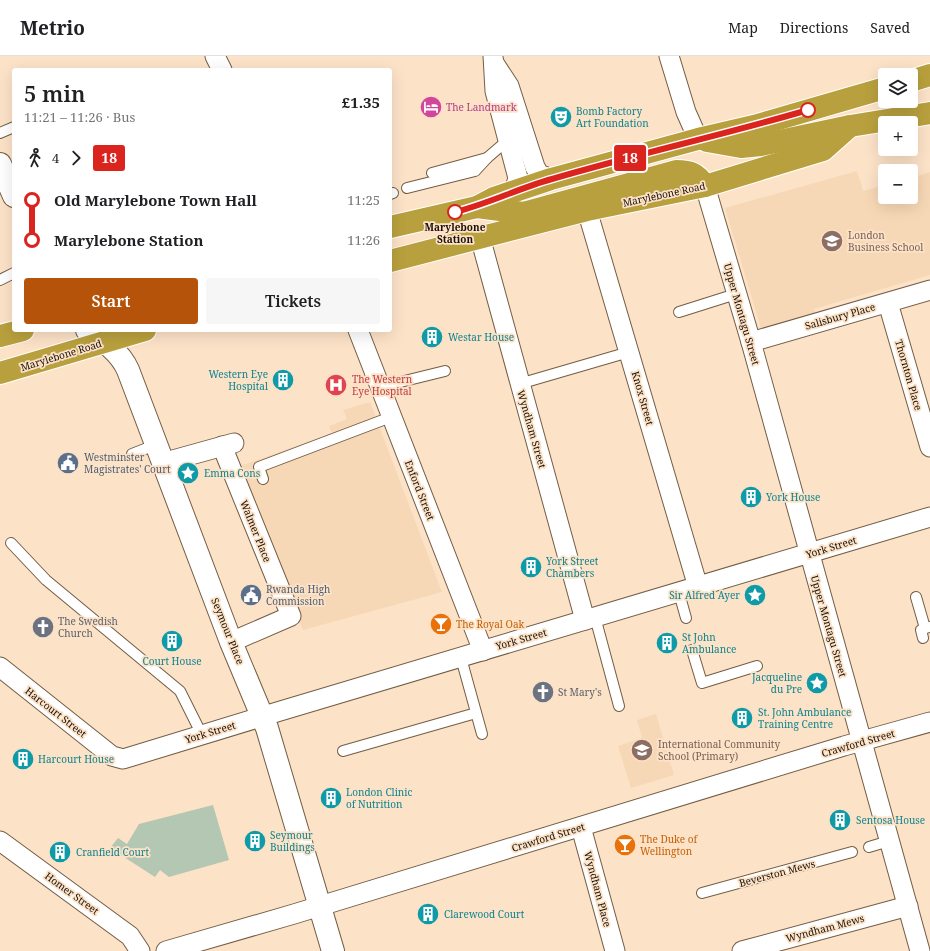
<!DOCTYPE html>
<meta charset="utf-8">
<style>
:root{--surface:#fff;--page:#f6f6f6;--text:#202124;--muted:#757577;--line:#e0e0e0;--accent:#b45309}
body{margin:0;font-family:"Noto Serif",serif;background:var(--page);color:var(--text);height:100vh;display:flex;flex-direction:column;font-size:15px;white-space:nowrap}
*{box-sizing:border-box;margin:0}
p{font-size:13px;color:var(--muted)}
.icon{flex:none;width:22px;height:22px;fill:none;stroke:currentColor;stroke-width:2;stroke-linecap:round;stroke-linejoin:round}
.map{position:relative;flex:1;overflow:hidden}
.drawer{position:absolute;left:12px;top:12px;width:380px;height:264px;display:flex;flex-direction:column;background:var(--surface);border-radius:4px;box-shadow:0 4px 16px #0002}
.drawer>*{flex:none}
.badge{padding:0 8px;border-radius:3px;font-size:14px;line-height:26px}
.buttons{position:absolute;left:878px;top:12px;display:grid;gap:8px}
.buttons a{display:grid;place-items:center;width:40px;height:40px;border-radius:4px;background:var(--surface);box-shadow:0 4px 16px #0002;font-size:20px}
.map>.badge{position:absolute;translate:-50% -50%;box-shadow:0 0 0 2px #fff}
.legs{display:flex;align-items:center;gap:6px;height:44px;padding:0 12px;font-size:13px}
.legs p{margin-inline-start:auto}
.head{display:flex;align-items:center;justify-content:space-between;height:68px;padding:0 12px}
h1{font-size:22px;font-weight:600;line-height:30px}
.cta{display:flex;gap:8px;margin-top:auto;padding:8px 12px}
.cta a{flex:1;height:46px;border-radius:4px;background:var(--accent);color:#fff;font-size:16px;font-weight:600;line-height:46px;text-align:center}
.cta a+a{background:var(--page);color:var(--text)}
ul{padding:0 12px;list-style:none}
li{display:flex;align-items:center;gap:14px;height:40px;font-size:15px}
li i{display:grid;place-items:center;width:6px;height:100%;margin:0 5px;background:currentColor}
li i::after{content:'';width:10px;height:10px;margin:-5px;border:3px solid;border-radius:50%;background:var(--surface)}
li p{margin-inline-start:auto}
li:first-child i{background:linear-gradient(#0000 50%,currentColor 0)}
li:last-child i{background:linear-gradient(currentColor 50%,#0000 0)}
header{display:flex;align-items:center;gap:24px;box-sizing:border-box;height:56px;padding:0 20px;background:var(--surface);border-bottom:1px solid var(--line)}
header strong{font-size:19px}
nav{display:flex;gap:22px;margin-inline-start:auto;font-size:14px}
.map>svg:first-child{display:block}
</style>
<header>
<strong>Metrio</strong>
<nav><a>Map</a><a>Directions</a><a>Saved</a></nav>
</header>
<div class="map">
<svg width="930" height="895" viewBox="0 0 930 895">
<rect width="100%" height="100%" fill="#fce2c7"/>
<g fill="#f7d8b6">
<path d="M857,115L863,135L885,129V141H911V122L930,116V219L814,253L816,260L762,276L725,152Z"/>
<path d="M370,346L442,536L303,574L235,412L332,377L329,370L347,363L343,354Z"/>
<path d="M656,658L674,719L631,732L618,690L642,682L637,664Z"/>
</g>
<path fill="#b4c7b3" d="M213,749L229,804L169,821L160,814L155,821L110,792L118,782L127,788L139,768Z"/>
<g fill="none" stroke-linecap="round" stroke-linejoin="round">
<g stroke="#735d44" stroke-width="12">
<g id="lane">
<path d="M0,77L14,71"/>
<path d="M432,117L487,102L508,84"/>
<path d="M407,132L475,115L487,102"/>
<path d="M390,138L393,137"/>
<path d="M0,224L14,217"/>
<path d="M679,256L736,238"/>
<path d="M519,328L629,296"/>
<path d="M380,331L445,315"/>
<path d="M132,398L155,389"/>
<path d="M263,423L259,411L391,361"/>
<path d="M11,487L46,524L180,635L202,679"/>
<path d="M679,537L686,562"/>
<path d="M916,541L925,572L930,571"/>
<path d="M595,561L619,650"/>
<path d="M923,582L921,574L925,572"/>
<path d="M692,594L702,627L757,610"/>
<path d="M461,602L482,678"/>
<path d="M343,695L476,657"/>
<path d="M869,791L889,785"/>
<path d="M702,837L852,796"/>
</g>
</g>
<g stroke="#735d44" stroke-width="21">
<g id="street">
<path d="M215,0L222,14"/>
<path d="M493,0L495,35L518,122L514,135"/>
<path d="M669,0L686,56L698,83"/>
<path d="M494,7L509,30L535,111L539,118L551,123"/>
<path d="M705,130L751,286L920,895"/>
<path d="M587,154L698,531"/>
<path d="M480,181L585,564"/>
<path d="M888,247L930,391"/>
<path d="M358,274L483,595"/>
<path d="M751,286L930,234"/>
<path d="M222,390L291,560L231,586"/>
<path d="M162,407L234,387"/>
<path d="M0,611L112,700L123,703L277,656L930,461"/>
<path d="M581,771L615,895"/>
<path d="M0,785L130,880L140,895"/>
<path d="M166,895L294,858L844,690L930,666"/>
<path d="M742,895L908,850"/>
</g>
</g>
<g stroke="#735d44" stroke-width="24">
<g id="secondary">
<path d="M0,108L14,140"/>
<path d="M87,274C104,285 120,296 128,314L231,586L267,672L333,895"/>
</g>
</g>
<g stroke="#fff" stroke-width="24">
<g id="highway">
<path d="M911,25L930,19"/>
<path d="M707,85L741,91L761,89L850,70L930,57"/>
<path d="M477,151L523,157L676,115C690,115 697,117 705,130"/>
<path d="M390,171L477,151L494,142L551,123L698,83L754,70L885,32"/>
<path d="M390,205L587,154L705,130L823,94L850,70"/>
<path d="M0,280L23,274"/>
<path d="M0,317L145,274"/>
</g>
</g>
<use href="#lane" stroke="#fff" stroke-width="10"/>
<use href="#street" stroke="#fff" stroke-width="19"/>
<use href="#secondary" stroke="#fff" stroke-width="22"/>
<use href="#highway" stroke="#b9a03e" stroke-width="22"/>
</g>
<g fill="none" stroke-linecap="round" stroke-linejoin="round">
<g stroke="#fff" stroke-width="9">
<path id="line-1" d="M455,156C488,148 519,132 552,123C637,98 723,79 808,54"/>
</g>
<use href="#line-1" stroke="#dc241f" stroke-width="6"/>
</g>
<defs>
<g id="hotel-disc" transform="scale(1.15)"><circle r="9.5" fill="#d1479c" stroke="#fce2c7"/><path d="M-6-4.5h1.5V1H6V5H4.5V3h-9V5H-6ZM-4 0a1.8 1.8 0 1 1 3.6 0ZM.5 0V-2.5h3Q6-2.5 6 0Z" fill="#fff"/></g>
<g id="theatre-disc" transform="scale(1.15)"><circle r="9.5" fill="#0f9aa8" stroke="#fce2c7"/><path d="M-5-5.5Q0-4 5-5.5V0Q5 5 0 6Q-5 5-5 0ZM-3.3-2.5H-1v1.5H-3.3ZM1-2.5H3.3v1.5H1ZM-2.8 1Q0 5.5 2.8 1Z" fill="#fff"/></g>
<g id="university-disc" transform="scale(1.15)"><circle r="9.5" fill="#8d6e63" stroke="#fce2c7"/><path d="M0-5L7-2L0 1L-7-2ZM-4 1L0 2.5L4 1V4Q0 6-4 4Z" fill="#fff"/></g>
<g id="building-disc" transform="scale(1.15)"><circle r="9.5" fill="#0f9aa8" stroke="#fce2c7"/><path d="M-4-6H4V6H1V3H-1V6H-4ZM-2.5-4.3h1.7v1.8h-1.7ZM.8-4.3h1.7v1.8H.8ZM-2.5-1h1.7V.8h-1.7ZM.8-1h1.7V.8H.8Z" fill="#fff"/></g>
<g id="hospital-disc" transform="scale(1.15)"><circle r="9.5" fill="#e0444e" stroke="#fce2c7"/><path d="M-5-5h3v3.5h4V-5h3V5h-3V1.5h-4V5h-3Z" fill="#fff"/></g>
<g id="civic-disc" transform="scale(1.15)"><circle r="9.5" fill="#5c6f8a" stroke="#fce2c7"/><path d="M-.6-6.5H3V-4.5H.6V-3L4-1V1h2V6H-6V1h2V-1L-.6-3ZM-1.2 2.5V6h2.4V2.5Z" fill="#fff"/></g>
<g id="sight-disc" transform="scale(1.15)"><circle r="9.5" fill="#0f9aa8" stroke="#fce2c7"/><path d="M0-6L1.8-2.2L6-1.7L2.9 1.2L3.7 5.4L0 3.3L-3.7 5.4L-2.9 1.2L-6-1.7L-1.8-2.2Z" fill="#fff"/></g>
<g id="bar-disc" transform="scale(1.15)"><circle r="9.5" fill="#e8710a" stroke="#fce2c7"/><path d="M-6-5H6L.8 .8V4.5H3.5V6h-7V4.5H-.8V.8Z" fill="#fff"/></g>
<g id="church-disc" transform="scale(1.15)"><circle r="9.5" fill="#6b7280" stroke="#fce2c7"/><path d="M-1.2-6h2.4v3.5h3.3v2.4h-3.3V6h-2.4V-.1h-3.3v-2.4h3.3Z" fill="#fff"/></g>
<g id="school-disc" transform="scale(1.15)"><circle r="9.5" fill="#8d6e63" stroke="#fce2c7"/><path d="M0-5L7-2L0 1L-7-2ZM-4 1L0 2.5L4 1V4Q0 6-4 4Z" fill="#fff"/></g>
</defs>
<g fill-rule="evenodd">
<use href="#hotel-disc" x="431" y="51"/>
<use href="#theatre-disc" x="561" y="61"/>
<use href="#university-disc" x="832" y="185"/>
<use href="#building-disc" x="432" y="281"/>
<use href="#building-disc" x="283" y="324"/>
<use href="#hospital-disc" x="336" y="329"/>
<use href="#civic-disc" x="68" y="407"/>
<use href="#sight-disc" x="188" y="417"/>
<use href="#building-disc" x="751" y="441"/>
<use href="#building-disc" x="531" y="511"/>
<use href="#civic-disc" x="251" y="539"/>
<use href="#sight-disc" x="755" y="539"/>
<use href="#bar-disc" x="441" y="568"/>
<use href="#church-disc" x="43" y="571"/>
<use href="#building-disc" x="172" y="585"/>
<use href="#building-disc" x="667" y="587"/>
<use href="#sight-disc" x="817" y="627"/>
<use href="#church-disc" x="543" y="636"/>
<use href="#building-disc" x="742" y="662"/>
<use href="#school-disc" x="642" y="694"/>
<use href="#building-disc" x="23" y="703"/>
<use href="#building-disc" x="331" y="742"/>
<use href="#building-disc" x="840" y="764"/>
<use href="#building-disc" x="255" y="785"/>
<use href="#bar-disc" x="625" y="789"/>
<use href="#building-disc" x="60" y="796"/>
<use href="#building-disc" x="428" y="858"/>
</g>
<g fill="#fff" stroke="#dc241f" stroke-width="2">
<circle cx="808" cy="54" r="7"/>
<circle cx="455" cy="156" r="7"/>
</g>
<g text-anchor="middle" stroke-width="3.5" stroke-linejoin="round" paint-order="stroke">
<g font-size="10" fill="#b23c85" stroke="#fce2c7" text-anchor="start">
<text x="446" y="55">The Landmark</text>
</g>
<g font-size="10" fill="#0d838f" stroke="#fce2c7" text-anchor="start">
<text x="576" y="59">Bomb Factory<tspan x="576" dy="12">Art Foundation</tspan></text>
<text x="448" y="285">Westar House</text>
<text x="268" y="322" text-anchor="end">Western Eye<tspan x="268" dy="12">Hospital</tspan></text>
<text x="204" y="421">Emma Cons</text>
<text x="766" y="445">York House</text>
<text x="546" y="509">York Street<tspan x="546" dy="12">Chambers</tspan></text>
<text x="740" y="543" text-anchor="end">Sir Alfred Ayer</text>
<text x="682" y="585">St John<tspan x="682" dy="12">Ambulance</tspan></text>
<text x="172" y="609" text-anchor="middle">Court House</text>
<text x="802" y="625" text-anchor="end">Jacqueline<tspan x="802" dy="12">du Pre</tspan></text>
<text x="758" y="660">St. John Ambulance<tspan x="758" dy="12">Training Centre</tspan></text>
<text x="38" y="707">Harcourt House</text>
<text x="346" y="740">London Clinic<tspan x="346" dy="12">of Nutrition</tspan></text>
<text x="856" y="768">Sentosa House</text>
<text x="270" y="783">Seymour<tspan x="270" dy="12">Buildings</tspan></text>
<text x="76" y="800">Cranfield Court</text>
<text x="444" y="862">Clarewood Court</text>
</g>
<g font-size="10" fill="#191007" stroke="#fce2c7">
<text transform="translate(664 138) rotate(-12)" y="4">Marylebone Road</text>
<text transform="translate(742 258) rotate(74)" y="4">Upper Montagu Street</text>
<text transform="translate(840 260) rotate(-16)" y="4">Salisbury Place</text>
<text transform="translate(61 299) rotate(-17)" y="4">Marylebone Road</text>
<text transform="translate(909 319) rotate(74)" y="4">Thornton Place</text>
<text transform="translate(643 342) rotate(74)" y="4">Knox Street</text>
<text transform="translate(532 373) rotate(74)" y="4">Wyndham Street</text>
<text transform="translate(420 434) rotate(68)" y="4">Enford Street</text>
<text transform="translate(256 475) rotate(68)" y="4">Walmer Place</text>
<text transform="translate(831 491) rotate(-17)" y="4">York Street</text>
<text transform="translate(829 570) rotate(74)" y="4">Upper Montagu Street</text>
<text transform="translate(228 575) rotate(68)" y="4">Seymour Place</text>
<text transform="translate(521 583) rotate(-16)" y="4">York Street</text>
<text transform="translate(56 656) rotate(38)" y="4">Harcourt Street</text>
<text transform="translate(210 676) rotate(-17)" y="4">York Street</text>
<text transform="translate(858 687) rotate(-16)" y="4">Crawford Street</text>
<text transform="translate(548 781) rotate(-17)" y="4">Crawford Street</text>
<text transform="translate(777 817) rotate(-15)" y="4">Beverston Mews</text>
<text transform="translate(598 833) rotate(75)" y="4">Wyndham Place</text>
<text transform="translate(72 837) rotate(36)" y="4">Homer Street</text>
<text transform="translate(825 872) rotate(-15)" y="4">Wyndham Mews</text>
</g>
<g font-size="10" font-weight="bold" fill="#191007" stroke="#fce2c7">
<text x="455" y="175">Marylebone<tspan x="455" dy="12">Station</tspan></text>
</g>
<g font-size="10" fill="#785e54" stroke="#fce2c7" text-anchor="start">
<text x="848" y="183">London<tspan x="848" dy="12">Business School</tspan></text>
<text x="658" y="692">International Community<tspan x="658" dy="12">School (Primary)</tspan></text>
</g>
<g font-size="10" fill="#be3a42" stroke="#fce2c7" text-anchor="start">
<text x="352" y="327">The Western<tspan x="352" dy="12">Eye Hospital</tspan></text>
</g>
<g font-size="10" fill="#4e5e75" stroke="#fce2c7" text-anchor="start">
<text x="84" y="405">Westminster<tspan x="84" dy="12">Magistrates' Court</tspan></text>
<text x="266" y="537">Rwanda High<tspan x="266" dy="12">Commission</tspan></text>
</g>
<g font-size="10" fill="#5b616d" stroke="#fce2c7" text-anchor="start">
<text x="58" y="569">The Swedish<tspan x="58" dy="12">Church</tspan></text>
<text x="558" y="640">St Mary's</text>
</g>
<g font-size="10" fill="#c56008" stroke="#fce2c7" text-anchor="start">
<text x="456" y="572">The Royal Oak</text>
<text x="640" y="787">The Duke of<tspan x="640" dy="12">Wellington</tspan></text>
</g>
</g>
</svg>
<div class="buttons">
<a><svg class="icon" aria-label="layers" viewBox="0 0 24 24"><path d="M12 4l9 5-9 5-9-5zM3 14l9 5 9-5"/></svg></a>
<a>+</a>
<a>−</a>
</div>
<b class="badge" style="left:630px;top:102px;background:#dc241f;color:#fff">18</b>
<section class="drawer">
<div class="head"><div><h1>5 min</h1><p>11:21 – 11:26 · Bus</p></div><b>£1.35</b></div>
<div class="legs"><svg class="icon" aria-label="walk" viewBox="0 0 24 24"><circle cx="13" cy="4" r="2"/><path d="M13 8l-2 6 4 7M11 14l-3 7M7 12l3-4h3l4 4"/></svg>4<svg class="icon" aria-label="forward" viewBox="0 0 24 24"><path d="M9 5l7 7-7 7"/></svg><b class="badge" style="background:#dc241f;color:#fff">18</b></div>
<ul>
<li><i style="color:#dc241f"></i><b>Old Marylebone Town Hall</b><p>11:25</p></li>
<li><i style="color:#dc241f"></i><b>Marylebone Station</b><p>11:26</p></li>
</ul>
<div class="cta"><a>Start</a><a>Tickets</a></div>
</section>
</div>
